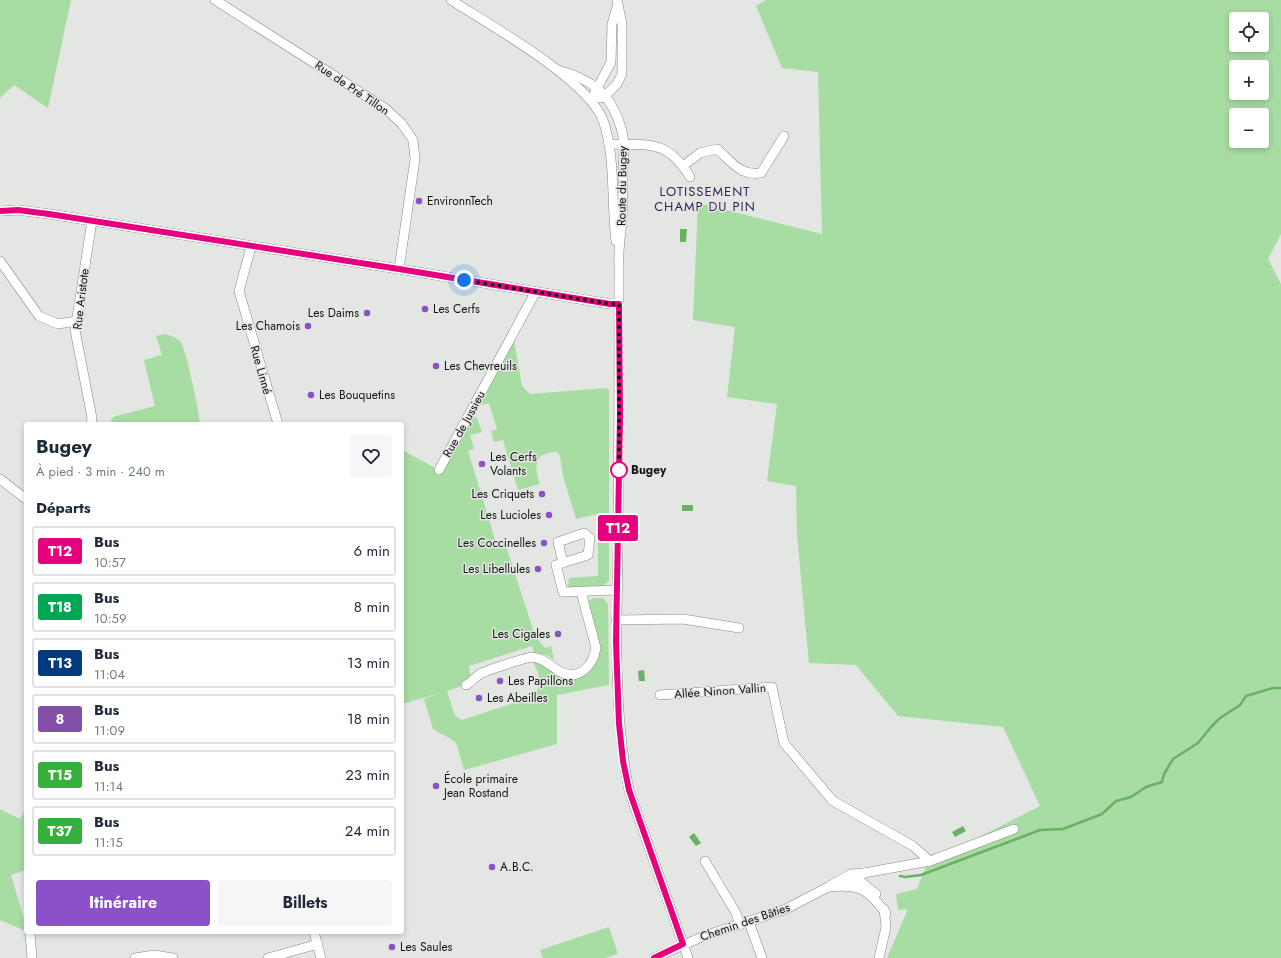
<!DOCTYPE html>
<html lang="fr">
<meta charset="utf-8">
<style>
:root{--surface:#fff;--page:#f6f6f7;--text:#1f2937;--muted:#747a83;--line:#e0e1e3;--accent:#8c50c7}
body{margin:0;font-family:Jost,sans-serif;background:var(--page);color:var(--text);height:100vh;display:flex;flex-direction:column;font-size:15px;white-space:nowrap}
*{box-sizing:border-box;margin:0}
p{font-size:13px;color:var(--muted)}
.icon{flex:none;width:22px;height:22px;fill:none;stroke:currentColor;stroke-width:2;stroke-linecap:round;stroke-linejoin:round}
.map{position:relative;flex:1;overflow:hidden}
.sheet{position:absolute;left:24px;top:422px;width:380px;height:512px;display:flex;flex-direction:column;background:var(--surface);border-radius:4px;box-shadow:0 2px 6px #0003}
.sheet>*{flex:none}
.badge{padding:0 8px;border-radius:3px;font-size:14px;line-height:26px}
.controls{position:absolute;left:1229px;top:12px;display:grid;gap:8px}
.controls a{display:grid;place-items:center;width:40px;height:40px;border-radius:4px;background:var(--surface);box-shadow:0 2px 6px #0003;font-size:20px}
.you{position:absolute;width:20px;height:20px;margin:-10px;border:3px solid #fff;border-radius:50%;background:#1a73e8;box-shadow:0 0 0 6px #1a73e833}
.map>.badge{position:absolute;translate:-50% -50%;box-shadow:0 0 0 2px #fff}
h2{padding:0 12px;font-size:15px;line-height:36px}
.round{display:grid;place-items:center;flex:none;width:42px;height:42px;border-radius:4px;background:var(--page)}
.headline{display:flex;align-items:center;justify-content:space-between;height:68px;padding:0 12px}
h1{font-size:19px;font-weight:700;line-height:30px}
.cta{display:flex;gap:8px;margin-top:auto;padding:8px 12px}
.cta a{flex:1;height:46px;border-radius:4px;background:var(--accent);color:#fff;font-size:16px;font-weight:700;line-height:46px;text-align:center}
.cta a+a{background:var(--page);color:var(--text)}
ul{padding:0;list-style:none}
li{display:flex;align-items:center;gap:12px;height:50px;margin:0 8px 6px;padding:0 4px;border:2px solid var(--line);border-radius:4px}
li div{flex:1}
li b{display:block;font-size:15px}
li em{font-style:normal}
li .badge{min-width:44px;font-weight:700;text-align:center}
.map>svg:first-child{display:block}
</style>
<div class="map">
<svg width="1281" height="958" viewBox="0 0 1281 958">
<rect width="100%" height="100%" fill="#e3e6e2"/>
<g fill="#a7dca2" fill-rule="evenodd">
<path d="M0,0H71L48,108L14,85L0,98Z"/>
<path d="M766,0H1281V234L1268,259L1281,284V958H887L908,909L898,910L896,894L917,889L927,864L1040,806L1003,727L898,716L856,665L809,663L797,535L796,486L767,481L777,404L727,397L735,327L693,320L698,203L822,234L818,72L782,68L756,6ZM1236,19H1262V45H1236ZM1236,67H1262V93H1236ZM1236,115H1262V141H1236Z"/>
<path d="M165,334C171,336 177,337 181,343C186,350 200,414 200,424H110L113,417L155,406L144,360L162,355L156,336Z"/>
<path d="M513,334L522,386L530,394L606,388L609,390V581L600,588H568L569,578L598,576V514L576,519L563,476L560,456L557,452C533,452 534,467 540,484L518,490L503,440L494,442L491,431L497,429L489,403L482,405L476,400Z"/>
<path d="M469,414L477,418L482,432L470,435L474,449L468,451L497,546L505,543L535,636L545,648L551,646L554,660L547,655L534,653L532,646L469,666L470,675L462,686L447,691L455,716L462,720L532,697C546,682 538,674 531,657L574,674L594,658L588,601L593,598H603L608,604L609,685L557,695V744L464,770L456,742L433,729L424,699L440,693L402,704V450L439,470Z"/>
<path d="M26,808V870L11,875L26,926V931L0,920V809L20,819Z"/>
<path d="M609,927L618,954L605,958H543L540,950Z"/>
</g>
<g fill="#6bb165">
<path d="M680,229H687L686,242H680Z"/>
<rect x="682" y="505" width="11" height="6"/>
<path d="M644,670L645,681H639L638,671Z"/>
<path d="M963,826L966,831L955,837L952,832Z"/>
<path d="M694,833L701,843L696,846L689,837Z"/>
</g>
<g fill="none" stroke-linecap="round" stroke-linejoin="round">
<path stroke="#6bb165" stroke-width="2.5" d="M900,876L905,877L921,875L1040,830L1063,829L1102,814L1116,801L1131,797L1146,787L1162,782L1164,774L1173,759L1198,743L1211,727L1220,718L1240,705L1246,696L1273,688H1281"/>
<g stroke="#868985" stroke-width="10">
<g id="minor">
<path d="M215,0L385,108L402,124L413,140L415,159L399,269"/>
<path d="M451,0C490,25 587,79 603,120C616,158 611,202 616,241"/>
<path d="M558,70C591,79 611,93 621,128C625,141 624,155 623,169C623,186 623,202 622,219C621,234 618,249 619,264C619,359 619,453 618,548C617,629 613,710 629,790L688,958"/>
<path d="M600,98L605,96L617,84L622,74V24L617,0"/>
<path d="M591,100L611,62L612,24L617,7"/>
<path d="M609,144C649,145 667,139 690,177"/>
<path d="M683,166L700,153L717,149C732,162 740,176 761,173L784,136"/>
<path d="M0,211L18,210L49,214L399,269L610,304H619"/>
<path d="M251,247L239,291L278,424"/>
<path d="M0,261L39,316L58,324L76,321"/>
<path d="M91,424L92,418L75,330L92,221"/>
<path d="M439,470L535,293"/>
<path d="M0,479L26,499"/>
<path d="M563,563L558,542L584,533L590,538L588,555L556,565L563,592L616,590"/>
<path d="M616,620L683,619L739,628"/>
<path d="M466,685C472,682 474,678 480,674C484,671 528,657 532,657C544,658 550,666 559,671C578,682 593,666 596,648L581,592"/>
<path d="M660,695L772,687L784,743L833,801L913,846L930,861"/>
<path d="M705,861L736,913L740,925"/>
<path d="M864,873L930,861L1014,829"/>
<path d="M854,876L876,894"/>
<path d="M848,885L864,873L851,874L828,887C860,884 866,888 886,913"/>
<path d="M749,922L762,958"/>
<path d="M314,932L321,958"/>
<path d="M30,933L32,958"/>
<path d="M135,958L154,955L173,958"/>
<path d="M268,958L318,944"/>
<path d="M654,958L704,936L786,909L828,887"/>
<path d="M879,958L886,927L884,909"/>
</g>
</g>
<use href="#minor" stroke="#fff" stroke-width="9"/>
</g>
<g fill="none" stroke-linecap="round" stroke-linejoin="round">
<g stroke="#fff" stroke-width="9">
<path id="line" d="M0,211L18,210L49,214L399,269L610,304H619L620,416L616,642L619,724L623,761L629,790L683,944L654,958"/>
</g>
<use href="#line" stroke="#e6007e" stroke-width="6"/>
<path stroke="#141514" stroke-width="4" stroke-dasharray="0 7.2" d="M464,280L610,304H619V470"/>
</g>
<g fill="#8c50c7" stroke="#e3e6e2" stroke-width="1.5">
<circle cx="419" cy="201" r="4"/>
<circle cx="425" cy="309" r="4"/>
<circle cx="367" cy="313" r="4"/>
<circle cx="308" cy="326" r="4"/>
<circle cx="436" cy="366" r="4"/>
<circle cx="311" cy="395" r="4"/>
<circle cx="482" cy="464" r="4"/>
<circle cx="542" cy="494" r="4"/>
<circle cx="549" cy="515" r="4"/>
<circle cx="544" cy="543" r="4"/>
<circle cx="538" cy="569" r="4"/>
<circle cx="558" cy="634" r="4"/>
<circle cx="500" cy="681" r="4"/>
<circle cx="479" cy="698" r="4"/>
<circle cx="436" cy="786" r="4"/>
<circle cx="492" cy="867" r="4"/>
<circle cx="392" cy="947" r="4"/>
</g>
<circle fill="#fff" stroke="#e6007e" stroke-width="2" cx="619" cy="470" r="8"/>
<g text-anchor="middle" stroke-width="3" stroke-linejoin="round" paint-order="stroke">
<g font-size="12" fill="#141514" stroke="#e3e6e2">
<text transform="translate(352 88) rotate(34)" y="4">Rue de Pré Tillon</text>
<text transform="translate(622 186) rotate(-89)" y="4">Route du Bugey</text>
<text transform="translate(81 299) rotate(-83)" y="4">Rue Aristote</text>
<text transform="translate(261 370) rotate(74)" y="4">Rue Linné</text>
<text transform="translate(464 424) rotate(-61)" y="4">Rue de Jussieu</text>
<text transform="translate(720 691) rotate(-4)" y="4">Allée Ninon Vallin</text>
<text transform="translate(745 922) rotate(-19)" y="4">Chemin des Bâties</text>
</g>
<g font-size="12" fill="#141514" stroke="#e3e6e2" text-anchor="start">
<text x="427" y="205">EnvironnTech</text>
<text x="433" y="313">Les Cerfs</text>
<text x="359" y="317" text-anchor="end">Les Daims</text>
<text x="300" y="330" text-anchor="end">Les Chamois</text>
<text x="444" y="370">Les Chevreuils</text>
<text x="319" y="399">Les Bouquetins</text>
<text x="490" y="461">Les Cerfs<tspan x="490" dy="14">Volants</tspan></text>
<text x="534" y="498" text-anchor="end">Les Criquets</text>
<text x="541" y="519" text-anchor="end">Les Lucioles</text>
<text x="536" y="547" text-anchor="end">Les Coccinelles</text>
<text x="530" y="573" text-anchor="end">Les Libellules</text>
<text x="550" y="638" text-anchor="end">Les Cigales</text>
<text x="508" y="685">Les Papillons</text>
<text x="487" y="702">Les Abeilles</text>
<text x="444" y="783">École primaire<tspan x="444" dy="14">Jean Rostand</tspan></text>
<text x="500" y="871">A.B.C.</text>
<text x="400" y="951">Les Saules</text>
</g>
<g font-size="12" font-weight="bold" fill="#141514" stroke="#e3e6e2" text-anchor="start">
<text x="631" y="474">Bugey</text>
</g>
<g font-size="13" letter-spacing="1" fill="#391d55" stroke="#e3e6e2">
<text x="705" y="196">LOTISSEMENT<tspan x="705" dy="15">CHAMP DU PIN</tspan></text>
</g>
</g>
</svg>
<div class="controls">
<a><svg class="icon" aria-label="locate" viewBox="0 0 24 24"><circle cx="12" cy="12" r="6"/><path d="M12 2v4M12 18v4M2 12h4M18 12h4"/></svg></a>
<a>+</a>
<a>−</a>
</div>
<div class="you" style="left:464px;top:280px"></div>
<b class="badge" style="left:618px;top:528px;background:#e6007e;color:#fff">T12</b>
<section class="sheet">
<div class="headline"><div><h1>Bugey</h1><p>À pied · 3 min · 240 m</p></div><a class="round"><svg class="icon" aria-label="heart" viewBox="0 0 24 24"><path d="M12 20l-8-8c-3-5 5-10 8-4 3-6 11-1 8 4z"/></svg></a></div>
<h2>Départs</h2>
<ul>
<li><span class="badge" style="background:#e6007e;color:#fff">T12</span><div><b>Bus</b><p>10:57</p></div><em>6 min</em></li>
<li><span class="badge" style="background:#00a651;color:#fff">T18</span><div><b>Bus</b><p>10:59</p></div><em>8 min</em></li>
<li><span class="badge" style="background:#003b80;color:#fff">T13</span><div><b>Bus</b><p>11:04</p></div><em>13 min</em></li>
<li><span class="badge" style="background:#824fa8;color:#fff">8</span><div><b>Bus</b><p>11:09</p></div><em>18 min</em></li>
<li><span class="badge" style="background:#36af3d;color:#fff">T15</span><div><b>Bus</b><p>11:14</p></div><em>23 min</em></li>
<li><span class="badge" style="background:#36af3d;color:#fff">T37</span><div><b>Bus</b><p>11:15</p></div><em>24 min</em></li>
</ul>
<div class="cta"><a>Itinéraire</a><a>Billets</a></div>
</section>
</div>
